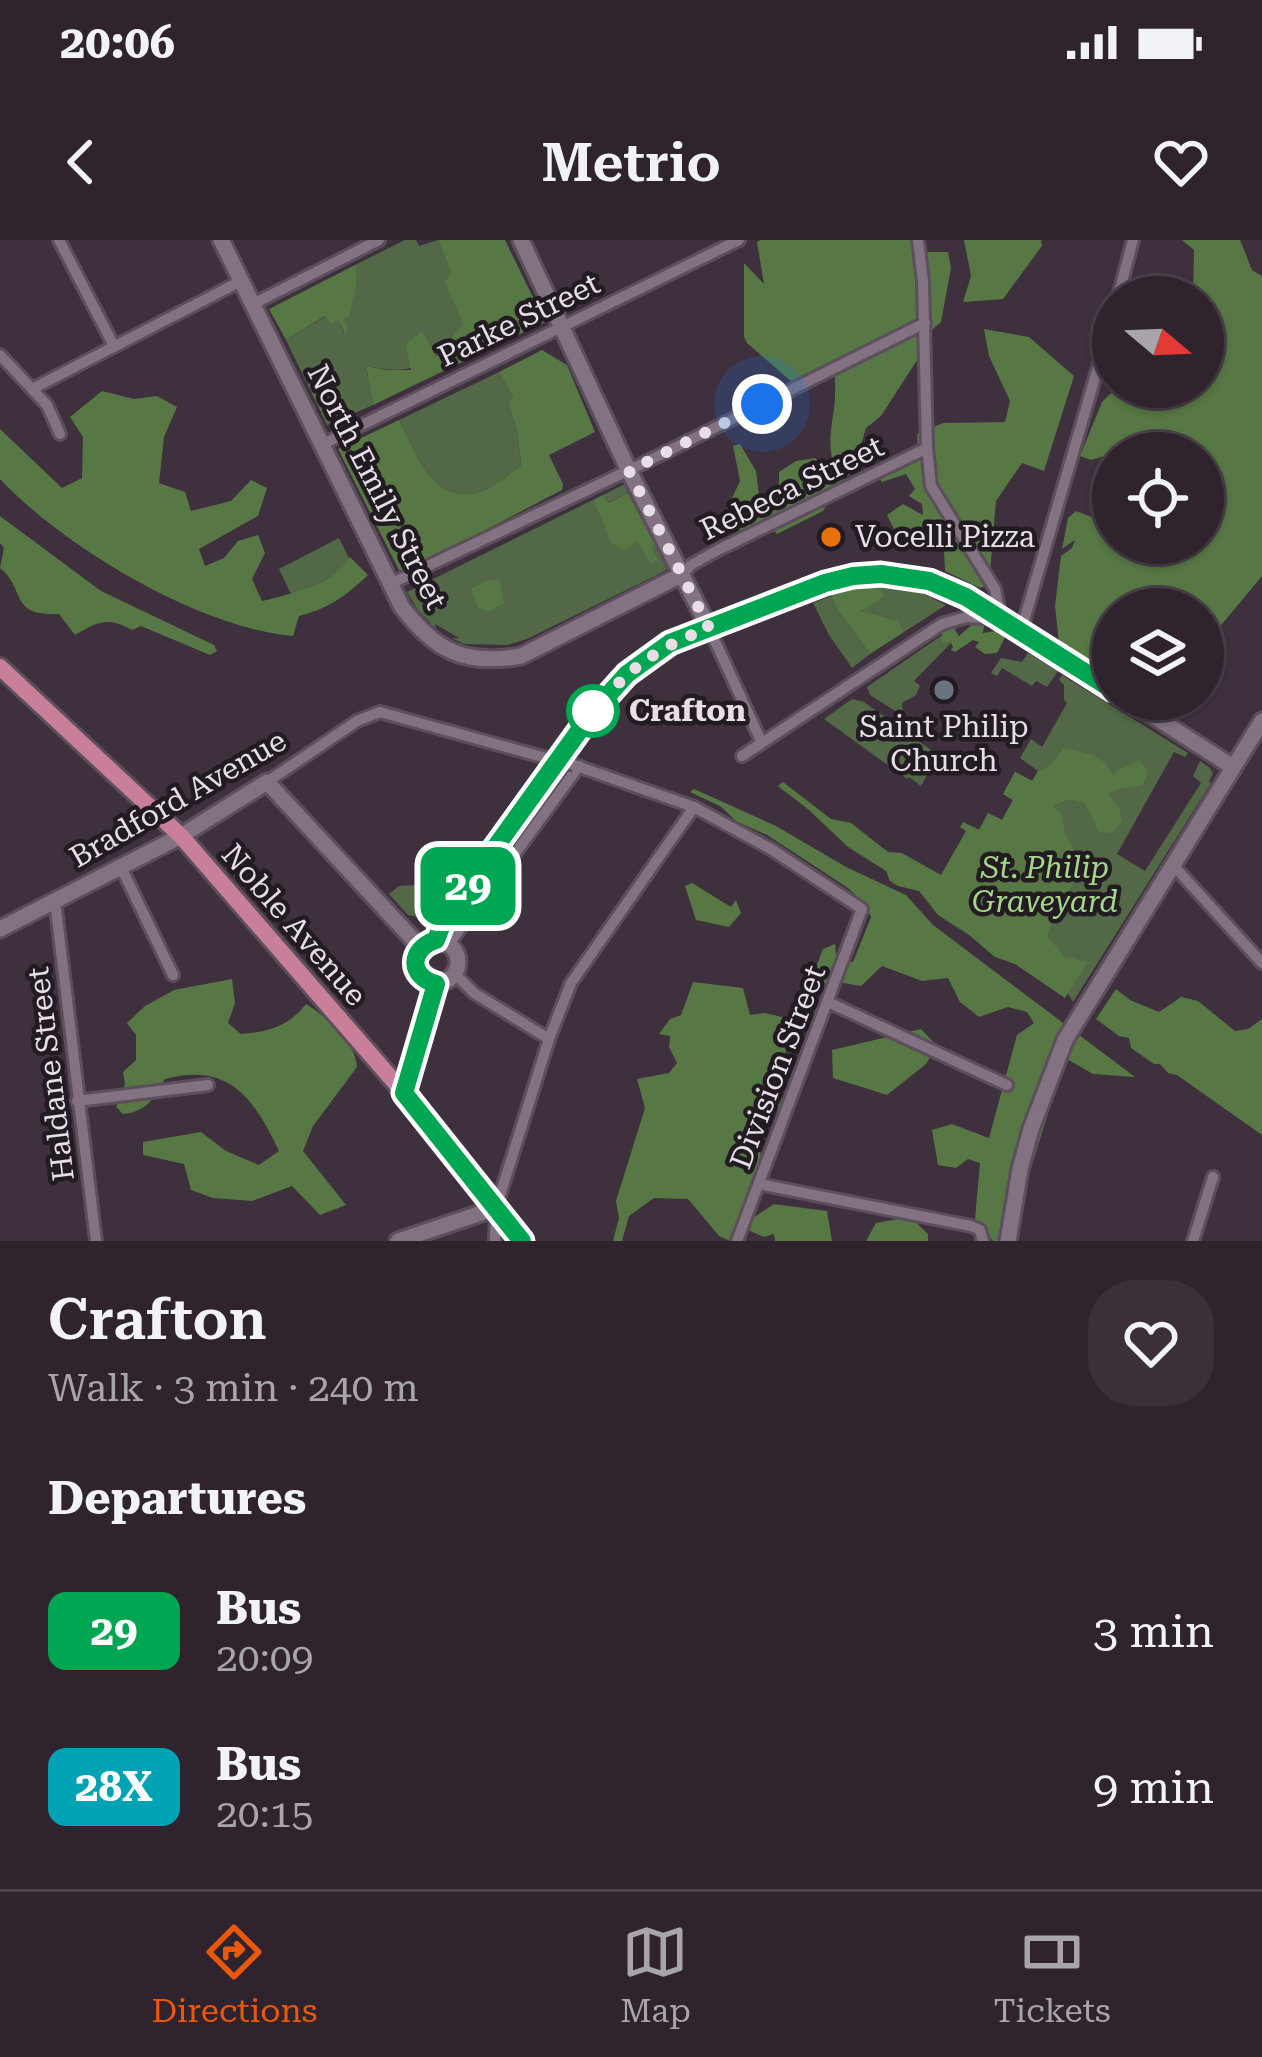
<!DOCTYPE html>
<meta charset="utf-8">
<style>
:root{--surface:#2f242e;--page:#3b303a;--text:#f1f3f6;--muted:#a7a4aa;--line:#4a414a;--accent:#ea580c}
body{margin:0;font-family:"Roboto Serif",serif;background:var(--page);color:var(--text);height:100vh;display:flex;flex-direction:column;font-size:45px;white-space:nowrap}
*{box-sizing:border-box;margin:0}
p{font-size:39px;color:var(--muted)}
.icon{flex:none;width:66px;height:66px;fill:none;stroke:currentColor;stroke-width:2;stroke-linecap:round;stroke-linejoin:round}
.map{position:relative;height:1001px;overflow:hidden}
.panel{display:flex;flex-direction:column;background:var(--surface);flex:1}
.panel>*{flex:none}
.badge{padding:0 24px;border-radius:18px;font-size:42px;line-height:78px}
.needle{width:78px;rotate:109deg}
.buttons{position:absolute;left:1092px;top:36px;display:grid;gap:24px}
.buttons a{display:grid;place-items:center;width:132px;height:132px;border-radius:50%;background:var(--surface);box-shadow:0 3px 9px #0004,0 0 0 3px var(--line);font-size:60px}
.you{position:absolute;width:60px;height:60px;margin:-30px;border:9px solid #fff;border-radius:50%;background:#1a73e8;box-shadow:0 0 0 18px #1a73e833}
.map>.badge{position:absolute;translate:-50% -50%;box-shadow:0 0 0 6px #fff}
h2{padding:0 48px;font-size:45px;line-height:108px}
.round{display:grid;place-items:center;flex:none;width:126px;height:126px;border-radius:48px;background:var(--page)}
.headline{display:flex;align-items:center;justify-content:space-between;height:204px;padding:0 48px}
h1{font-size:57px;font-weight:600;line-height:90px}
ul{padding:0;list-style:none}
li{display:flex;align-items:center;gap:36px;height:156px;padding:0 48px}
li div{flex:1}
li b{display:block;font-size:45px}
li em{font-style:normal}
li .badge{min-width:132px;font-weight:700;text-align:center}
.status{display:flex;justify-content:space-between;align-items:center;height:84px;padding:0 60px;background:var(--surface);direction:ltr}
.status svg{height:33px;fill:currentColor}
header{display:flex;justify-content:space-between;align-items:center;height:156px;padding:0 48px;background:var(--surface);font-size:54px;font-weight:600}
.tab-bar{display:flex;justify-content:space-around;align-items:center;height:168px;border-top:3px solid var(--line);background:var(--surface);font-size:33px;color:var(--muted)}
.tab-bar a{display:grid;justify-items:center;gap:6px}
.tab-bar .selected{color:var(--accent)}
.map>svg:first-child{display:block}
</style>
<div class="status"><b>20:06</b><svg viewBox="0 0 49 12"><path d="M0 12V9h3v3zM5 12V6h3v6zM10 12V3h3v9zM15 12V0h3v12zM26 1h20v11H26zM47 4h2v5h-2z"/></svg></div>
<header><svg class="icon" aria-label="back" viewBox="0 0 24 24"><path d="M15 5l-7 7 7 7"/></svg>Metrio<svg class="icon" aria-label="heart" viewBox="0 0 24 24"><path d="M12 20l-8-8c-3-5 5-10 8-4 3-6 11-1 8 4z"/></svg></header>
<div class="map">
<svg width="1262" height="1001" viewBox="0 0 1262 1001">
<rect width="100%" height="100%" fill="#3f303e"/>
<g fill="#526847">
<path d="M405,0H416L419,6L438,0L451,33L464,84C430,123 420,137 366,126L373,165L327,185L286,100L326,76L339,80L344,93C345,68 356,50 357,24Z"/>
<path d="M499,132L513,157L508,162L518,195L521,226C508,234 493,248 479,252C432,265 416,212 399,180Z"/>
<path d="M625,244L628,253L607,263L594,260L637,301L651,306L655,304L667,329L661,333L527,399L507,405L464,404L452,398H459L435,384L436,389L417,369L407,352Z"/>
<path d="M339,298L353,326L292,356L279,329Z"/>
<path d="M881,347L922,353L946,365L904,392L899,380C883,380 872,372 856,373L884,358Z"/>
<path d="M831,356L838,371L870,414L852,428L829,395L813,363Z"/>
<path d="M938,398L943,403L950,400L951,403L914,441L920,446L916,455L902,463L903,476L870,455L867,447Z"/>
<path d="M1028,413L1058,431L1047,447L1036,441L1032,446L1002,428L997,436L991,433L1001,418L1022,422Z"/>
<path d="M1062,435L1188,513L1185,517L1174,512L1117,614L1145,631L1201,543L1193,536L1200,521L1210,528L1213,534L1209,541L1211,543L1073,762L969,585L979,590L988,573L1002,580L1013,560L1003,554L1015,532L1033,541L1038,531L1020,518L1031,499L1042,507L1067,463L1064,460V445L1059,440Z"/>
<path d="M852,459L864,462L938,515L921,546L909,537L907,539L824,479Z"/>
<path d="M417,645L425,646L441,658L425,678L408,675L389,654L399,646Z"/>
</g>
<g fill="#577744">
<path d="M438,0H505L545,82L373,165L366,126L387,130H411L406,104L422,91L436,116L463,84L445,42L451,33Z"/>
<path d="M760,0H922L924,12H948L951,28L941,82L921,99L919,117L881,176L866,188L853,232L838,244L823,271L777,294L765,282L731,293L725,273L740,241L733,206L740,204L756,231L759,255L779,253V232L796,221L815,218L824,228L832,218C827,194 835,176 835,153C836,140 833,134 837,121L792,142L747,103L744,97V23L764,44L757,2Z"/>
<path d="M964,0H1041L1042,6L1003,59L963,62L971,36Z"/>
<path d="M1182,0H1240L1252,30L1262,36V336L1203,407V369H1113V402L1103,428H1085L1060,412L1055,366L1061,316L1072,308L1075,300L1062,309L1068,278L1076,271L1113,285V303H1203V213H1138L1135,207L1091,220L1080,216L1102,162L1117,147H1203V57H1193L1194,10Z"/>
<path d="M357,24L356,46L349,76L345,79L348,91L345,94L339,81L331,84L325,76L286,100L269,69Z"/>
<path d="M984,89L1029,97L1074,136L1044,231L1022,223L996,261L989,345L980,348L945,331L944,307L896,293L887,275L903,264L923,275L922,264L909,256L915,249L906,234L882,242L879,237L918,209L917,194L943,183L1005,182L1010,161L989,116Z"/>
<path d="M542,110L567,125L595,192L549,215L563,244L562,250L401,334L338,209L399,180C416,212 432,265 479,252C493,248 508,234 521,226L518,195L508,162L513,157L499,132Z"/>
<path d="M102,151L134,159L157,156L177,167L164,197L159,243L185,252L191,271L231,261L251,240L267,248L258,276L199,309L205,326L224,318L238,301L258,295L265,313L252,339L262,361C291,354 335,344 350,317L368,335C347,355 328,369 299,376L293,396C199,388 64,307 0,239V189L62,248L82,238L83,197L70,177Z"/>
<path d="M628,253L655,304L651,307L658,320L651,324L637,301L625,310L611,303L594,260L602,256L608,263Z"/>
<path d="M0,276L101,351L214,405L217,411L210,415L141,386L132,390C108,376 97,382 75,395L59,374C8,376 27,350 0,328L4,308L0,303Z"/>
<path d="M858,338H875L882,348L884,358L859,372C874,372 884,380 899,380L904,392L870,414L838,371L831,356Z"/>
<path d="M487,340H499L504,363L490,371L478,368L471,349Z"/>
<path d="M976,381L984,385L983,393L995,391L1005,397L997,413L985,414L975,407L979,402L973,400L955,412L951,410L953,407L950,401L943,403L938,398L942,396L941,390L947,384L950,388L955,384L958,385L955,390L959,396Z"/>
<path d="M1064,508C1087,513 1105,515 1114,537L1115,532L1139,520L1148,531L1143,545L1120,549L1108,554L1119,568L1122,581L1113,593L1099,592L1085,563L1069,559L1053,566L1061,573L1065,593L1080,621L1073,644L1057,667L1047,696L1065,717L1088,722L1065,758L1015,724L995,717L969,695L938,675L919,651L898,646L890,641L886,631L848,607L809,570L778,546L783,542L831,579L851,583L888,612L902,613L941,635L966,591L960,587L963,582L979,590L988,573L1002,580L1013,560L1003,554L1015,532L1032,541L1038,531L1050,526Z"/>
<path d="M694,549L776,586L846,627L906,655L933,685L1135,837L1093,834L1065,818L1020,964L1017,1001H993L975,979L980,923L968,919L956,928L938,925L932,890L952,884L989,898L1017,795L1034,783L1027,772L1008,767L979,777L960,762L948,738L922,741L882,726L861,746L831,741L827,751L807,750L823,709L835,704L837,723L853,722L871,677L865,664L848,648L767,595L736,581L720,566L690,552Z"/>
<path d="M692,643L731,667L736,660L741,673L729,687L696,680L685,646Z"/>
<path d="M232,739L235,763L228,783L241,794C268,792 289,786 306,764C328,778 355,801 357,827L313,886L303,911L346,965L320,975L292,946L252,961L213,958L191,950L184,924L143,915V902L201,892L226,911L259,925L279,911C254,858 229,822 165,839C154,858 147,872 123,874L116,867L125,845L123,832L136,820V795L127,783L145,766L174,750Z"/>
<path d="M693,742L743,748L750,775L764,773L792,779L796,792L772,837L784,864L758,892L762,926L730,1001L719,996L688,959L654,958L629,976L622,1001H613L619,978L616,961L645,868L637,839L669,833L677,823L669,807L670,796L659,794L670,779L681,775Z"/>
<path d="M1116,749L1130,760L1159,772L1181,757L1198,761L1235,791L1248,789L1262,779V895L1177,835L1168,833L1160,824H1154L1131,808L1129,798L1119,796L1096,779Z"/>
<path d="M921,789L937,806L926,824L887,855L833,838L832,810Z"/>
<path d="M774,964L827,971L832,1001H775L774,994L764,997L750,991L751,979Z"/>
<path d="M910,977L928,994V1001H866L876,983Z"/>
</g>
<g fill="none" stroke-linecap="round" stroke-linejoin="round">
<g stroke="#5c4f5b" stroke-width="16">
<g id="street">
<path d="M59,0L114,106"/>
<path d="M1118,57L1133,0"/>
<path d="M253,64L379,0"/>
<path d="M0,115L47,165L60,194"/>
<path d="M32,149L241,41"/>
<path d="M321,205L739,0"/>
<path d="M681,335L691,325L718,310L927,208"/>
<path d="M390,344L640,225L925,83"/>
<path d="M709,388L761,501"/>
<path d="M1021,391L1113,76"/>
<path d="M742,516L942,384L966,377L1001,379L995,349L931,246L927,208L923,41L918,0"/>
<path d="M574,525L694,567L771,609L862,669L737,1001"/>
<path d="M267,542L357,481L380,472L539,516"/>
<path d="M1172,624L1262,723"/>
<path d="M121,627L173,735"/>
<path d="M55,661L96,1001"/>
<path d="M449,704L579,526"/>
<path d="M455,734L474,753L549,799"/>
<path d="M828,762L1007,845"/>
<path d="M404,853L437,744"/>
<path d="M77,861L208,845"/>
<path d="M759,944L971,986L980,990L983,1001"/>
<path d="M495,1001L496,968L549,799L571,743L694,567"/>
<path d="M1193,1001L1213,937"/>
</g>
</g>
<g stroke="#5c4f5b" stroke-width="21">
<g id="secondary">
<path d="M221,0L402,367C435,411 465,426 521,416L681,335"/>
<path d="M521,0L629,231L709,388"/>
<path d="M1127,459L1233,527"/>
<path d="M0,689L181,596L267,542L421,708"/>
<circle cx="437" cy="722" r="21"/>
<path d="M436,701L445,677L592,473L627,434L670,403L825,343L853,336L881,334L929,341L966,357L1113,450"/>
<path d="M398,1001L496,968"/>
<path d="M1008,1001L1020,929L1031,889L1065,800L1262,481"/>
</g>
</g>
<g stroke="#5c4f5b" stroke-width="22">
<path id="primary" d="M0,427L181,596L404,853L522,1001"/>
</g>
<use href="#street" stroke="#837282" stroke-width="10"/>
<use href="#secondary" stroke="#837282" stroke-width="15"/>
<use href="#primary" stroke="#c97e9a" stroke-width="16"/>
<g stroke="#5c4f5b" stroke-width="16" stroke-linecap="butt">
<path id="street-bridge" d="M539,516L574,525"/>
</g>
<use href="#street-bridge" stroke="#837282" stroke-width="10"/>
</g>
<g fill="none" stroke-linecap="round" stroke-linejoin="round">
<g stroke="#fff" stroke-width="27">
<path id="line" d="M522,1001L404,853L436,744C408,736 409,709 436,700L445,677L592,473L627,434L670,403L825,343L853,336L881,334L929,341L966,357L1113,450"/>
</g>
<use href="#line" stroke="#00a651" stroke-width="18"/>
<path stroke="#e7dee7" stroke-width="12" stroke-dasharray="0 21.6" d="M593,471L592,473C626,430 658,407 709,388L629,231L762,164"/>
</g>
<circle fill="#e8710a" stroke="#221b21" stroke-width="4.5" cx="831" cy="297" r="12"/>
<circle fill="#6b7280" stroke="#221b21" stroke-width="4.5" cx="944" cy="450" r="12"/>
<circle fill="#fff" stroke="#00a651" stroke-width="6" cx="593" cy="471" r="24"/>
<g text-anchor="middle" stroke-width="9" stroke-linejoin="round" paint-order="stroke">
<g font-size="30" fill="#e7dee7" stroke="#221b21">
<text transform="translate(519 80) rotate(-26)" y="10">Parke Street</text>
<text transform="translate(377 247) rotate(63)" y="10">North Emily Street</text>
<text transform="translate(792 248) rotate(-26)" y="10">Rebeca Street</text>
<text transform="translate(178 559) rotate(-30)" y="10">Bradford Avenue</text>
<text transform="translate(294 685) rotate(49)" y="10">Noble Avenue</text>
<text transform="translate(778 827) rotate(-69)" y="10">Division Street</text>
<text transform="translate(51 834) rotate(-97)" y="10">Haldane Street</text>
</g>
<g font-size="30" fill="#e7dee7" stroke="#221b21" text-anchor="start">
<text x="855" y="307">Vocelli Pizza</text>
<text x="944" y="497" text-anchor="middle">Saint Philip<tspan x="944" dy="34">Church</tspan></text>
</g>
<g font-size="30" font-weight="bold" fill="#e7dee7" stroke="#221b21" text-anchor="start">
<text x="629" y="481">Crafton</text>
</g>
<g font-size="30" font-style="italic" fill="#a6d68a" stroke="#221b21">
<text x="1045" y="638">St. Philip<tspan x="1045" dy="34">Graveyard</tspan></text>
</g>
</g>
</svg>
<div class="buttons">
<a><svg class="needle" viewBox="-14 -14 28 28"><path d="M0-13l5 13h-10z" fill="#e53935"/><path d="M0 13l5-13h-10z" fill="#a7a4aa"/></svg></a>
<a><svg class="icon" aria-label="locate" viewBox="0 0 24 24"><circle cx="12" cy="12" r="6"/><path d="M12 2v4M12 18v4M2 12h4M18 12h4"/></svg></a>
<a><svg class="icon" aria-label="layers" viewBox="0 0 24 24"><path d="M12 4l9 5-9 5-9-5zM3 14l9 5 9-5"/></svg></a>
</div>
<div class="you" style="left:762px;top:164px"></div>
<b class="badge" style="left:468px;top:646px;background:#00a651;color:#fff">29</b>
</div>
<section class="panel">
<div class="headline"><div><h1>Crafton</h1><p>Walk · 3 min · 240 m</p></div><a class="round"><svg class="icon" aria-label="heart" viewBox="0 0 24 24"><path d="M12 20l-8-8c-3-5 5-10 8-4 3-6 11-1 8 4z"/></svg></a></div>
<h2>Departures</h2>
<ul>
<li><span class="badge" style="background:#00a651;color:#fff">29</span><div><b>Bus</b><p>20:09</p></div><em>3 min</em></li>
<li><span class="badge" style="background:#00a3b4;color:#fff">28X</span><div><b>Bus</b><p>20:15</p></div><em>9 min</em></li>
</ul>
</section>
<nav class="tab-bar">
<a class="selected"><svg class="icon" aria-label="directions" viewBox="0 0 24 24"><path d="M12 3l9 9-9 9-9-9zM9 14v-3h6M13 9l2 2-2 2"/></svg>Directions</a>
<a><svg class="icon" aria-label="map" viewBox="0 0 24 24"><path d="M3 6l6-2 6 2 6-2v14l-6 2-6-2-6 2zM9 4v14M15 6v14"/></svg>Map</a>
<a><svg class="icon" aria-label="tickets" viewBox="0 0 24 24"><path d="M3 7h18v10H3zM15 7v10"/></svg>Tickets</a>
</nav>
